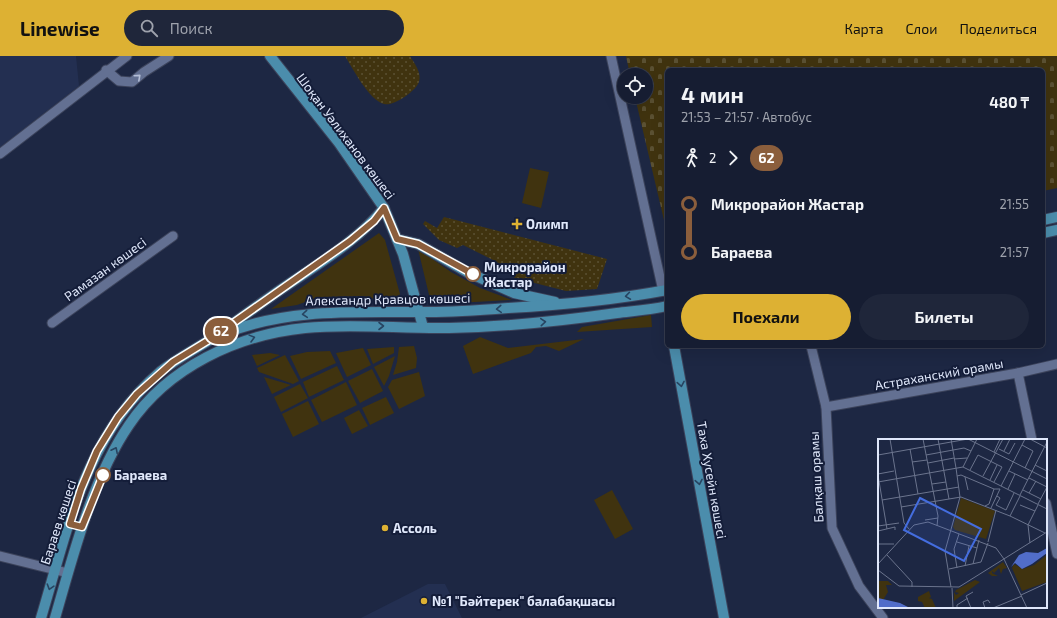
<!DOCTYPE html>
<html lang="ru">
<meta charset="utf-8">
<style>
:root{--surface:#161d32;--page:#1f263a;--text:#f1f3f6;--muted:#9ea2ac;--line:#353b4d;--accent:#ddb133}
body{margin:0;font-family:"Exo 2",sans-serif;background:var(--page);color:var(--text);height:100vh;display:flex;flex-direction:column;font-size:15px;white-space:nowrap}
*{box-sizing:border-box;margin:0}
p{font-size:13px;color:var(--muted)}
.icon{flex:none;width:22px;height:22px;fill:none;stroke:currentColor;stroke-width:2;stroke-linecap:round;stroke-linejoin:round}
.map{position:relative;flex:1;overflow:hidden}
.panel{position:absolute;left:665px;top:12px;width:380px;height:280px;display:flex;flex-direction:column;background:var(--surface);border-radius:6px;box-shadow:0 4px 16px #0002,0 0 0 1px var(--line)}
.panel>*{flex:none}
.badge{padding:0 8px;border-radius:13px;font-size:14px;line-height:26px}
.tools{position:absolute;left:617px;top:12px;display:grid;gap:8px}
.tools a{display:grid;place-items:center;width:36px;height:36px;border-radius:50%;background:var(--surface);box-shadow:0 4px 16px #0002,0 0 0 1px var(--line);font-size:20px}
.map>.badge{position:absolute;translate:-50% -50%;box-shadow:0 0 0 2px #fff}
.legs{display:flex;align-items:center;gap:6px;height:44px;padding:0 16px;font-size:13px}
.legs p{margin-inline-start:auto}
.summary{display:flex;align-items:center;justify-content:space-between;height:68px;padding:0 16px}
h1{font-size:22px;font-weight:700;line-height:30px}
.primary-button{display:flex;gap:8px;margin-top:auto;padding:8px 16px}
.primary-button a{flex:1;height:46px;border-radius:24px;background:var(--accent);color:#111;font-size:16px;font-weight:700;line-height:46px;text-align:center}
.primary-button a+a{background:var(--page);color:var(--text)}
ul{padding:0 16px;list-style:none}
li{display:flex;align-items:center;gap:14px;height:48px;font-size:15px}
li i{display:grid;place-items:center;width:6px;height:100%;margin:0 5px;background:currentColor}
li i::after{content:'';width:10px;height:10px;margin:-5px;border:3px solid;border-radius:50%;background:var(--surface)}
li p{margin-inline-start:auto}
li:first-child i{background:linear-gradient(#0000 50%,currentColor 0)}
li:last-child i{background:linear-gradient(currentColor 50%,#0000 0)}
header{display:flex;align-items:center;gap:24px;box-sizing:border-box;height:56px;padding:0 20px;background:var(--accent);color:#111}
header strong{font-size:19px}
nav{display:flex;gap:22px;margin-inline-start:auto;font-size:14px}
.search{width:280px;height:36px;background:var(--page);display:flex;align-items:center;gap:10px;box-sizing:border-box;padding:0 14px;border-radius:22px;color:var(--muted);font-size:15px}
.map>svg:first-child{display:block}
</style>
<header>
<strong>Linewise</strong>
<div class="search"><svg class="icon" aria-label="search" viewBox="0 0 24 24"><circle cx="10" cy="10" r="6"/><path d="M15 15l6 6"/></svg>Поиск</div>
<nav><a>Карта</a><a>Слои</a><a>Поделиться</a></nav>
</header>
<div class="map">
<svg width="1057" height="562" viewBox="0 0 1057 562">
<defs>
<pattern id="cemetery-stones" width="16" height="16" patternUnits="userSpaceOnUse"><rect width="16" height="16" fill="#40330f"/><path d="M2 7V4a2 2 0 0 1 4 0v3zM10 15v-3a2 2 0 0 1 4 0v3z" fill="#5b5133"/></pattern>
<pattern id="park-dots" width="8" height="8" patternUnits="userSpaceOnUse"><rect width="8" height="8" fill="#40330f"/><path d="M2 2h.1M6 6h.1" fill="none" stroke="#5b5133" stroke-width="1.8" stroke-linecap="round"/></pattern>
</defs>
<rect width="100%" height="100%" fill="#1d2743"/>
<g fill="#232f51">
<path d="M0,0H76L79,30L0,91Z"/>
<path d="M428,528H445L462,562H361Z"/>
</g>
<g fill="#40330f">
<path d="M530,112L549,116L541,152L522,147Z"/>
<path d="M379,177L385,184L400,238L392,247L362,240L319,241L297,249L271,253Z"/>
<path d="M418,193L451,216L480,232L512,244L439,248L430,243Z"/>
<path d="M651,259L652,271L577,276L582,271Z"/>
<path d="M480,281L508,292L584,283L559,295L546,290L536,291L531,297L473,318L463,290Z"/>
<path d="M414,290L417,302L416,312L393,319L397,306L399,291Z"/>
<path d="M394,291V297L373,308L367,293Z"/>
<path d="M363,292L371,309L347,321L336,297Z"/>
<path d="M330,295L336,307L301,323L290,300L307,296Z"/>
<path d="M270,297L280,299L257,310L252,299Z"/>
<path d="M285,299L299,325L293,328L259,316L257,312Z"/>
<path d="M395,300L389,320L384,330L374,311Z"/>
<path d="M337,310L344,324L309,341L303,326Z"/>
<path d="M372,313L383,335L360,347L348,325Z"/>
<path d="M419,316L425,340L399,353L388,331L392,324Z"/>
<path d="M264,321L291,329L272,338Z"/>
<path d="M346,326L357,349L322,366L311,344Z"/>
<path d="M300,328L308,342L281,356L274,341Z"/>
<path d="M386,341L394,357L370,369L362,352Z"/>
<path d="M308,345L319,368L293,381L282,358Z"/>
<path d="M359,354L368,370L352,378L344,362Z"/>
<path d="M612,434L633,473L615,483L594,444Z"/>
</g>
<path fill="url(#cemetery-stones)" d="M626,0H1057V132L1043,135V14H667V177L635,41H646V19H630Z"/>
<g fill="url(#park-dots)">
<path d="M345,0H410C414,7 422,16 419,26C416,35 393,51 384,48C369,44 353,13 345,0Z"/>
<path d="M444,161L607,203L597,233L566,235L515,222L497,206L463,189L457,192L439,184L423,168L425,165L437,172Z"/>
</g>
<g fill="none" stroke-linecap="round" stroke-linejoin="round">
<g stroke="#3c435b" stroke-width="11">
<g id="street">
<path d="M611,0L663,235"/>
<path d="M106,14L119,25L132,26L144,16L169,0"/>
<path d="M0,98L127,0"/>
<path d="M52,267L173,180"/>
<path d="M811,290L826,351L832,472L859,530L883,562"/>
<path d="M1018,317L1032,384"/>
<path d="M826,351L1018,317L1057,308"/>
<path d="M1046,447L1057,498"/>
<path d="M0,500L68,517"/>
</g>
</g>
<g stroke="#3c435b" stroke-width="12">
<g id="secondary">
<path d="M270,0L339,87L384,152L403,198L423,271"/>
<path d="M1043,164L1057,161"/>
<path d="M1043,177L1057,174"/>
<path d="M397,183L418,188L467,216L514,237L555,246"/>
<path d="M226,277C291,251 361,257 429,256C455,256 482,254 508,252C561,249 614,244 667,234"/>
<path d="M674,290L724,562"/>
<path d="M41,562C68,472 85,380 160,316C176,303 194,294 211,283C231,269 250,255 270,241C306,215 357,187 384,152"/>
<path d="M55,562C73,500 92,423 129,369C168,311 237,279 305,272C353,267 401,273 449,272C505,271 561,265 617,257C633,255 650,254 667,250"/>
</g>
</g>
<use href="#street" stroke="#637092" stroke-width="9"/>
<use href="#secondary" stroke="#4b8dac" stroke-width="10"/>
</g>
<defs><path id="oneway-chevron" d="M-2-3.5L2.5 0L-2 3.5" fill="none" stroke-width="1.6" stroke-linecap="round" stroke-linejoin="round"/></defs>
<use stroke="#b4bed6" href="#oneway-chevron" transform="translate(138 21) rotate(-42)"/>
<g stroke="#274461">
<use href="#oneway-chevron" transform="translate(628 240) rotate(172)"/>
<use href="#oneway-chevron" transform="translate(499 253) rotate(176)"/>
<use href="#oneway-chevron" transform="translate(305 258) rotate(175)"/>
<use href="#oneway-chevron" transform="translate(543 266) rotate(-5)"/>
<use href="#oneway-chevron" transform="translate(381 270)"/>
<use href="#oneway-chevron" transform="translate(252 282) rotate(-15)"/>
<use href="#oneway-chevron" transform="translate(681 328) rotate(80)"/>
<use href="#oneway-chevron" transform="translate(115 394) rotate(-63)"/>
<use href="#oneway-chevron" transform="translate(699 426) rotate(79)"/>
<use href="#oneway-chevron" transform="translate(50 531) rotate(107)"/>
</g>
<g fill="none" stroke-linecap="round" stroke-linejoin="round">
<g stroke="#fff" stroke-width="9">
<path id="line-1" d="M103,419L82,471L70,468L81,433L97,395L118,361L137,338L173,306L209,284L350,185L374,165L384,152L397,183L418,188L473,218"/>
</g>
<use href="#line-1" stroke="#8b5e3c" stroke-width="6"/>
</g>
<g fill="#ddb133" stroke="#141d39" stroke-width="1.5">
<path d="M515 162h4v4h4v4h-4v4h-4v-4h-4v-4h4z"/>
<circle cx="385" cy="472" r="4"/>
<circle cx="424" cy="545" r="4"/>
</g>
<g fill="#fff" stroke="#8b5e3c" stroke-width="2">
<circle cx="473" cy="218" r="7"/>
<circle cx="103" cy="419" r="7"/>
</g>
<g text-anchor="middle" stroke-width="4" stroke-linejoin="round" paint-order="stroke">
<g font-size="13" fill="#e0e8fb" stroke="#141d39">
<text transform="translate(346 80) rotate(53)" y="5">Шоқан Уәлиханов көшесі</text>
<text transform="translate(105 213) rotate(-36)" y="5">Рамазан көшесі</text>
<text transform="translate(388 243) rotate(-1)" y="5">Александр Кравцов көшесі</text>
<text transform="translate(939 318) rotate(-10)" y="5">Астраханский орамы</text>
<text transform="translate(816 421) rotate(-93)" y="5">Балқаш орамы</text>
<text transform="translate(712 424) rotate(80)" y="5">Таха Хусейн көшесі</text>
<text transform="translate(58 466) rotate(-72)" y="5">Бараев көшесі</text>
</g>
<g font-size="13" font-weight="bold" fill="#e0e8fb" stroke="#141d39" text-anchor="start">
<text x="526" y="173">Олимп</text>
<text x="393" y="477">Ассоль</text>
<text x="432" y="550">№1 "Бәйтерек" балабақшасы</text>
</g>
<g font-size="13" font-weight="bold" fill="#e0e8fb" stroke="#141d39" text-anchor="start">
<text x="484" y="216">Микрорайон<tspan x="484" dy="15">Жастар</tspan></text>
<text x="114" y="424">Бараева</text>
</g>
</g>
<g transform="translate(878 383)">
<rect width="169" height="169" fill="#1d2743"/>
<path d="M125,123L129,129L125,130L123,135L121,129L116,134L114,132V134L120,137H114L110,134ZM51,152L53,158L51,159L54,160L58,169H47L44,163L40,162V158Z" fill="#40330f"/>
<path d="M83,59L117,72L108,100L77,91L75,88Z" fill="#40330f"/>
<path d="M169,116V143L144,152L134,129L136,125L145,130L156,126ZM97,141L102,143L76,162V153L78,156L81,154L77,153L78,151ZM0,142H10L14,146H8L10,153L5,161L0,159Z" fill="#40330f"/>
<path d="M169,109V114L154,125L144,130L137,124L133,128L141,116L148,113L160,114ZM0,159L22,164L32,169H0Z" fill="#516dc9"/>
<path fill="none" stroke="#6b748d" stroke-width="1" d="M12,0L26,84L31,90M45,0L60,77L59,87M60,0L71,60M73,0L78,29M152,0L169,9M144,6L155,12L147,29M32,10L40,55M121,10L131,15L137,4M126,12L132,0M116,13L122,0M0,16L90,0L169,40M48,16L86,9L93,12M76,20L89,19M34,23L49,21M50,24L76,19M157,26L169,32M85,28L99,0M92,31L100,16L124,28L116,43M131,32L150,41M0,35L16,32M0,36L9,90M79,37L83,36L116,50M105,37L125,0M87,38L90,51M151,39L169,48M112,41L119,26M0,43L85,28L169,70M54,45L68,43M123,47L147,0M130,50L137,35M145,51L163,60M151,54L158,42M142,56L169,3M119,57L122,59L118,66L128,71L136,54M4,61L81,48M160,65L169,48M142,66L157,72M107,67L111,65L116,50H122M23,68L83,58L132,77L167,94M113,69L122,50M132,77L142,57M47,81L60,79M0,87L21,84M0,92L17,88V91M79,103L99,109M110,103L118,71M152,104L150,86L160,66M0,105H16M9,116L34,143V148M0,125L36,86L50,83L118,109L126,120L149,169M95,125L101,101M87,127L91,107M79,129L76,110L81,95M71,130L103,123L110,104M0,131L21,147L81,148L169,93M73,148L67,112L82,58L78,29M74,149L75,169M143,156L169,144M79,169V166L90,159M93,169L88,157L95,153M107,169L105,163L110,161L112,164M115,169L144,157"/>
<path fill="#446ddf" fill-opacity="0.15" stroke="#446ddf" stroke-width="2" d="M42,59L103,90L86,122L26,91Z"/>
<rect width="169" height="169" fill="none" stroke="#e0e8fb" stroke-width="2"/>
</g>
</svg>
<div class="tools">
<a><svg class="icon" aria-label="locate" viewBox="0 0 24 24"><circle cx="12" cy="12" r="6"/><path d="M12 2v4M12 18v4M2 12h4M18 12h4"/></svg></a>
</div>
<b class="badge" style="left:221px;top:275px;background:#8b5e3c;color:#fff">62</b>
<section class="panel">
<div class="summary"><div><h1>4 мин</h1><p>21:53 – 21:57 · Автобус</p></div><b>480 ₸</b></div>
<div class="legs"><svg class="icon" aria-label="walk" viewBox="0 0 24 24"><circle cx="13" cy="4" r="2"/><path d="M13 8l-2 6 4 7M11 14l-3 7M7 12l3-4h3l4 4"/></svg>2<svg class="icon" aria-label="forward" viewBox="0 0 24 24"><path d="M9 5l7 7-7 7"/></svg><b class="badge" style="background:#8b5e3c;color:#fff">62</b></div>
<ul>
<li><i style="color:#8b5e3c"></i><b>Микрорайон Жастар</b><p>21:55</p></li>
<li><i style="color:#8b5e3c"></i><b>Бараева</b><p>21:57</p></li>
</ul>
<div class="primary-button"><a>Поехали</a><a>Билеты</a></div>
</section>
</div>
